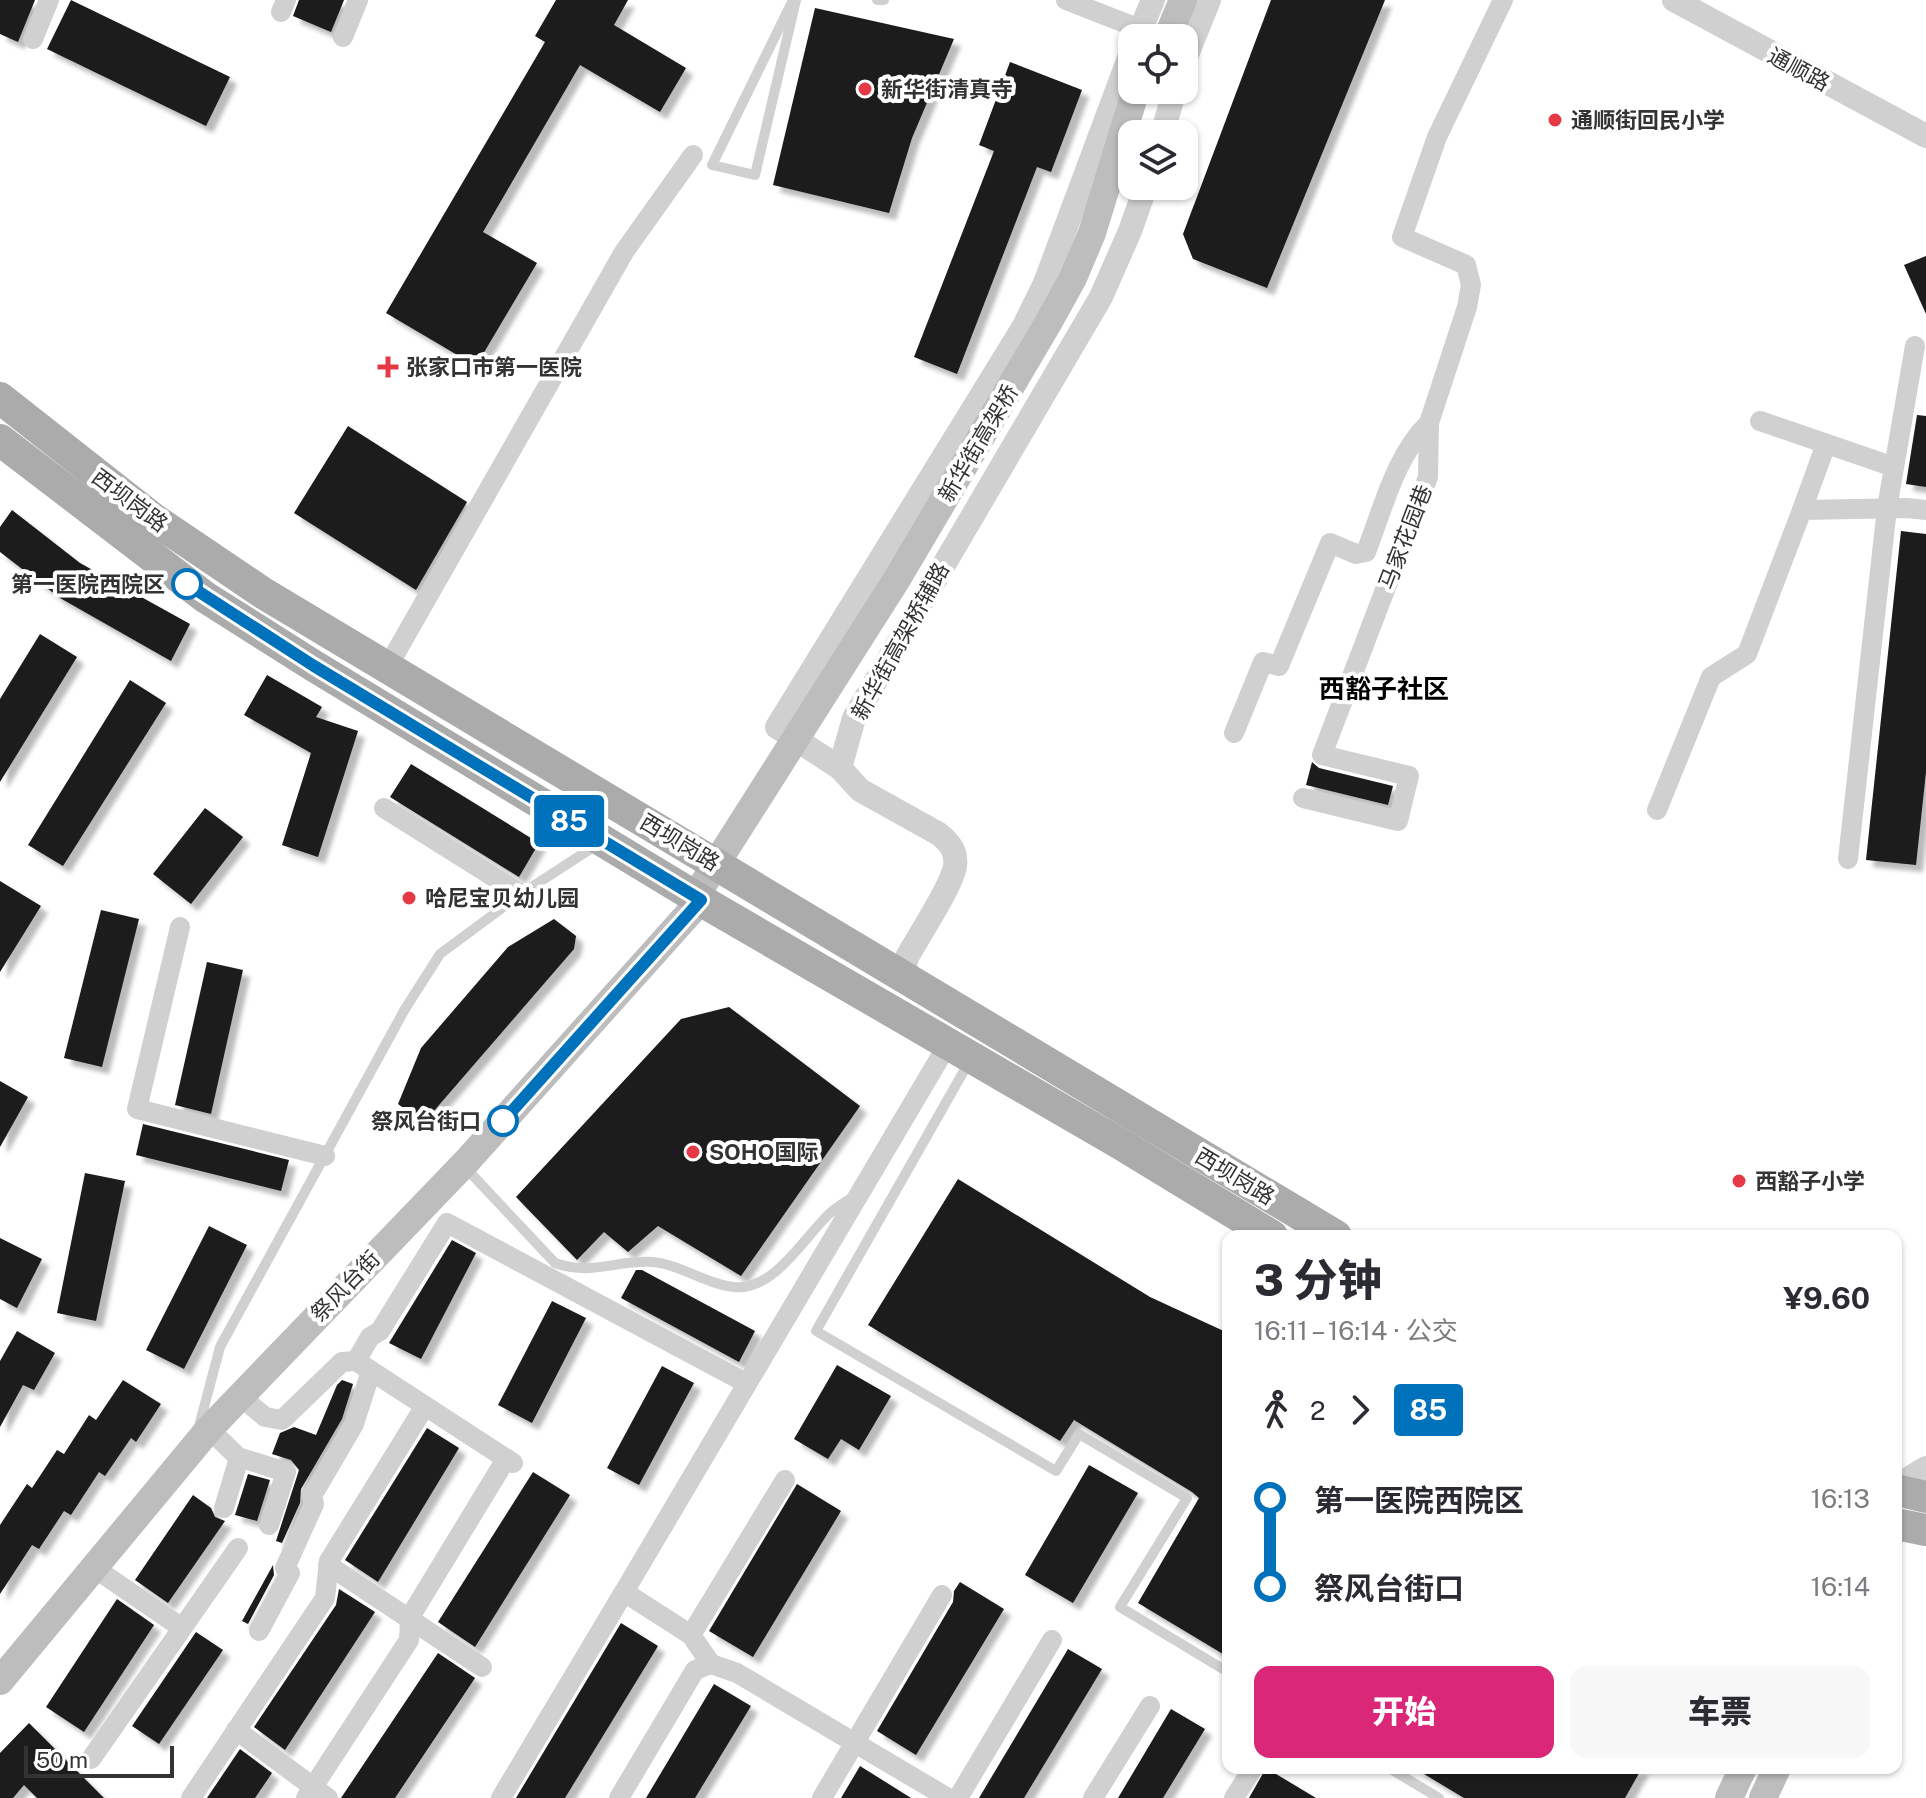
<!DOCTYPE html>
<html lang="zh">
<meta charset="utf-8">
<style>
:root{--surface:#fff;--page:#f7f7f7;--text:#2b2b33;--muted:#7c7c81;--accent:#db2777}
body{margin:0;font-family:"Public Sans","Noto Sans SC",sans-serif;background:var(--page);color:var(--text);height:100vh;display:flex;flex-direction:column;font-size:30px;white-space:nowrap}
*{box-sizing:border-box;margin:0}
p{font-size:26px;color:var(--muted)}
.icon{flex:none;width:44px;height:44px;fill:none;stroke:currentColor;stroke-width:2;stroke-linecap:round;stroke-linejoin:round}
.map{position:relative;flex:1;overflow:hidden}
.side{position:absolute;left:1222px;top:1230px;width:680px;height:544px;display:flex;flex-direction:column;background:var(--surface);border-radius:16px;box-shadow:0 2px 6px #0004}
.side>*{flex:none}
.badge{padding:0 16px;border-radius:6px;font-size:28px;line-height:52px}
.tools{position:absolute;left:1118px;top:24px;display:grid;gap:16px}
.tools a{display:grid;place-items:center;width:80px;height:80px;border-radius:16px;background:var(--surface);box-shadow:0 2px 6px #0004;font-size:40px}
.scale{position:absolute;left:24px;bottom:20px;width:150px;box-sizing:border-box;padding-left:8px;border:4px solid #333;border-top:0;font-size:22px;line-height:28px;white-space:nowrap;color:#333;-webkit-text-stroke:6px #fff;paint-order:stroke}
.map>.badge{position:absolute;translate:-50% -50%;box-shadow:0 0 0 4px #fff}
.legs{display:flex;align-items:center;gap:12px;height:88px;padding:0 32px;font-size:26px}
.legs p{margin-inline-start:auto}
.summary{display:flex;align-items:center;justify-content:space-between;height:136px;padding:0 32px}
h1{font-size:44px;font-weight:800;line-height:60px}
.primary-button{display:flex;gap:16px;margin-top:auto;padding:16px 32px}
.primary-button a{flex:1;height:92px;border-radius:16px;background:var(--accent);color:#fff;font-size:32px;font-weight:800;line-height:92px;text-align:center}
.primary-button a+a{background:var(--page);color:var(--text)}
ul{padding:0 32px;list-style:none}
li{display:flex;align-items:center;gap:28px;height:88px;font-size:30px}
li i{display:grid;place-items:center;width:12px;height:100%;margin:0 10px;background:currentColor}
li i::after{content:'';width:20px;height:20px;margin:-10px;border:6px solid;border-radius:50%;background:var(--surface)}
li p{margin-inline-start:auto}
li:first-child i{background:linear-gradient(#0000 50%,currentColor 0)}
li:last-child i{background:linear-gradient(currentColor 50%,#0000 0)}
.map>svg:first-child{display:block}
</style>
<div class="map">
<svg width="1926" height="1798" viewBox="0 0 1926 1798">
<defs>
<filter id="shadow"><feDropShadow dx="7" dy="7" stdDeviation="2" flood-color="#0004"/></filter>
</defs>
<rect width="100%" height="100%" fill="#fff"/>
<g fill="#1a1a1a" filter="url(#shadow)">
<path d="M0,0H35L18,42L0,34Z"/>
<path d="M71,0L230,77L206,126L47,49Z"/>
<path d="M299,0H344L331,32L293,16Z"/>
<path d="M556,0H628L614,25L686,68L660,112L580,65L483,232L537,263L476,366L386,313L545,42L535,36Z"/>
<path d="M1271,0H1385L1267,288L1193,259L1183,234Z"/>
<path d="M815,8L954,39L912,138L889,213L773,185Z"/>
<path d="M1010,62L1082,90L1051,172L1037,167L957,374L914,357L994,151L979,145Z"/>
<path d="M1926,256V314L1904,265Z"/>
<path d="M1917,415L1926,416V487L1906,484Z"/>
<path d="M348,426L467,502L416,590L294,513Z"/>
<path d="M12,510L80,563L190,624L171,661L60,598L0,552V527Z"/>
<path d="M1901,531L1926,534V772L1916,865L1866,860Z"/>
<path d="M40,634L77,657L0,782V699Z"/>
<path d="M267,675L322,707L316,717L358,731L318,857L282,845L311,753L244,715Z"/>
<path d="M130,680L166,703L63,866L28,845Z"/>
<path d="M1312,762L1319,768L1393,786L1388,805L1306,785Z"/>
<path d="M411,764L539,843L519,877L390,797Z"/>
<path d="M205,808L243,837L191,904L153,874Z"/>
<path d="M0,881L41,906L0,972Z"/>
<path d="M101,910L139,919L102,1067L64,1058Z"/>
<path d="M554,919L576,936L574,949L433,1112L415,1117L398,1104L421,1048L508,947Z"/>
<path d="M207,962L243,970L211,1114L175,1105Z"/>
<path d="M729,1007L860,1106L741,1276L658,1226L628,1252L604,1232L577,1260L516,1197L681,1019Z"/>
<path d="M0,1081L28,1097L0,1147Z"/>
<path d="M143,1124L289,1160L281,1191L136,1155Z"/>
<path d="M85,1173L125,1181L96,1321L57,1313Z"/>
<path d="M958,1179L1150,1297L1228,1333V1657L1138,1603L1199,1498L1192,1492L1074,1420L1060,1441L868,1325Z"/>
<path d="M209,1226L247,1245L184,1369L146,1350Z"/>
<path d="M0,1238L42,1259L17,1308L0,1299Z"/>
<path d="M452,1240L476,1253L421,1359L389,1343Z"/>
<path d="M636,1270H642L755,1331L739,1362L621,1298Z"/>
<path d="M552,1301L586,1318L532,1423L498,1405Z"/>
<path d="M17,1331L55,1353L34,1390L23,1385L0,1427V1361Z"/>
<path d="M837,1365L891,1396L859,1450L841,1439L828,1459L794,1439Z"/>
<path d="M662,1366L694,1383L639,1485L607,1468Z"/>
<path d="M123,1380L161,1404L136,1442L131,1438L105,1476L99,1472L71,1515L64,1511L39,1549L32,1545L0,1594V1525L27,1484L32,1488L57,1450L64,1454L89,1415L96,1420Z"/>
<path d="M342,1380L353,1384L342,1419L301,1489L300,1503L282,1543L276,1541L299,1470L291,1460L272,1454L280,1433L294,1427L316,1435L337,1385Z"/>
<path d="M427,1428L459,1448L378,1582L345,1560Z"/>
<path d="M1089,1465L1138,1493L1073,1603L1025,1575Z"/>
<path d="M533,1472L570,1495L475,1647L438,1622Z"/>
<path d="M248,1474L270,1480L257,1521L235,1515Z"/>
<path d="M797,1484L841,1511L753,1657L709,1631Z"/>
<path d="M193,1495L211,1508L215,1517L225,1521L168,1603L135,1580Z"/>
<path d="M273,1565L274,1575L248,1624L242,1621Z"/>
<path d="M960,1582L1004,1609L916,1755L877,1731L953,1602L954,1591Z"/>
<path d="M339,1589L375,1612L285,1750L254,1727L336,1605Z"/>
<path d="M117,1599L154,1625L84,1732L46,1707Z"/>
<path d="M621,1623L658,1646L565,1798H516Z"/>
<path d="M196,1632L223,1650L159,1744L132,1726Z"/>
<path d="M1068,1649L1102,1669L1024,1798H979Z"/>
<path d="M438,1653L475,1678L395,1798H341Z"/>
<path d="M714,1684L751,1706L695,1798H646Z"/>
<path d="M1171,1709L1205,1729L1163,1798H1118Z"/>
<path d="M29,1723L104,1798H37L24,1785L13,1798H0V1753Z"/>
<path d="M240,1749L272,1773L255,1798H207Z"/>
<path d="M860,1766L911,1798H841Z"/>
<path d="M1266,1768L1316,1798H1249Z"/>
<path d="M1414,1768H1642L1625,1798H1464Z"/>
</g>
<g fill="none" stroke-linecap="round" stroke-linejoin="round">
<g stroke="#d0d0d0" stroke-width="10">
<path d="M793,0L712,165L755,175L796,0"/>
<path d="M877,0H884"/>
<path d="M969,1062L816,1331L1056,1471L1079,1434L1187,1498L1120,1607L1228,1672"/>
<path d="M463,1165L555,1263C589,1276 617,1260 652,1262C680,1264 705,1284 734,1287C774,1291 803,1239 828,1215C835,1208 844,1203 853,1197"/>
<path d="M198,1430L220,1347L405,1009L440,954L521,894L598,844"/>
<path d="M1389,1768L1439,1798"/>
</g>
<g stroke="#d0d0d0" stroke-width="20">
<path d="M1066,0L1140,29"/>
<path d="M281,12L286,0"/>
<path d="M343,37L358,0"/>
<path d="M33,39L49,0"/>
<path d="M1760,421L1894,467"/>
<path d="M1802,510L1826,444"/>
<path d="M387,668L624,252L693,155"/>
<path d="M1234,733L1263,662L1279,666L1330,543L1356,554L1366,552C1383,509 1395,456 1429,423"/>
<path d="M1303,798L1398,821L1409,776L1322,755L1428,477L1429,423L1467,307L1471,285L1466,265L1402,237L1437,137L1503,0"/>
<path d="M384,808L521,894"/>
<path d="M1657,810L1711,677L1747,654L1802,510L1907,508L1926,510"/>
<path d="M1848,859L1887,508L1915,346"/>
<path d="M180,927L137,1109L325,1156"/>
<path d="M356,1361L370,1337L380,1331L447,1223L746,1383"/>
<path d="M240,1396L265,1417L282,1420L342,1362L356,1361L513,1463"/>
<path d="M209,1429L238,1457L286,1472L269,1525"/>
<path d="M224,1508L239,1458"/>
<path d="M328,1565L482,1667"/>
<path d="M93,1567L182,1628"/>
<path d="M624,1592L948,1044"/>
<path d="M259,1631L290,1573L285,1568L314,1504L312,1496L354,1424L371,1371"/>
<path d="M691,1635L785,1480"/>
<path d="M236,1730L328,1798"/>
<path d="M91,1759L238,1548"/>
<path d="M191,1798L325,1598L329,1561L425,1406"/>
<path d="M306,1798L409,1640L410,1617L506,1459"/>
<path d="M501,1798L624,1592L691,1635L711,1664"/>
<path d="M619,1798L695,1670L711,1664L737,1673L948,1798"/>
<path d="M822,1798L942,1595"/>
<path d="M958,1798L1052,1640"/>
<path d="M1093,1798L1150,1706"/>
<path d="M1234,1798L1253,1768"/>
</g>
<g stroke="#d0d0d0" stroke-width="24">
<path d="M1674,0L1926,136"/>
<path d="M1137,38L1153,0"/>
<path d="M1184,62L1209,0"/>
<path d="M1162,134L1175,90"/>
<path d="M1008,377L997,370L1024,326L1045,283L1132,50"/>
<path d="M840,768L777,727L997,370"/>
<path d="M908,979L905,966L907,957C918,937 952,886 955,866C957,851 949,842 939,834L860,790L840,768L854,718L1101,297L1130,231L1146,186"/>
<path d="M1896,1486L1926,1468"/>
</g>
<g stroke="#bdbdbd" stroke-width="28">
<path d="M1167,38L1183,0"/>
<path d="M695,897L897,579L1047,325L1073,278L1092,233L1136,90"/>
<path d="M0,1681L209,1429L467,1161L701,900"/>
<path d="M1729,1798L1743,1768"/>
<path d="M1763,1798L1777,1768"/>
</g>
<g stroke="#ababab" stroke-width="32">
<path d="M0,398L155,520L263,593L1336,1236"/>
<path d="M0,440L205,597L314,666L707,904L1119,1143L1272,1236"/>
<path d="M1896,1490L1926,1497"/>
<path d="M1896,1524L1926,1530"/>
</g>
</g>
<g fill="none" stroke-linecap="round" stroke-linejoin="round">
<g stroke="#fff" stroke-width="18">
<path id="line-1" d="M187,584L314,666L701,900L503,1121"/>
</g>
<use href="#line-1" stroke="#0072bc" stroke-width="12"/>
</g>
<g fill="#e63946" stroke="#fff" stroke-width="3">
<circle cx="865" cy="89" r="8"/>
<circle cx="1555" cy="120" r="8"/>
<path d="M384 355h8v8h8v8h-8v8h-8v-8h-8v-8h8z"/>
<circle cx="409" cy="898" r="8"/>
<circle cx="693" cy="1152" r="8"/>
<circle cx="1739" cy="1181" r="8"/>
</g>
<g fill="#fff" stroke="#0072bc" stroke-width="4">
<circle cx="187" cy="584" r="14"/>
<circle cx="503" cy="1121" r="14"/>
</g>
<g text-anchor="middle" stroke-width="8" stroke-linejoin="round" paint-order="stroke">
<g font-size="22" fill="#333" stroke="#fff">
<text transform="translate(1799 69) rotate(28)" y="8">通顺路</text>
<text transform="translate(978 443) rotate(-59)" y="8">新华街高架桥</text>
<text transform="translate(130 500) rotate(37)" y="8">西坝岗路</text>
<text transform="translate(1405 537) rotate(-69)" y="8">马家花园巷</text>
<text transform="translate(900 641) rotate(-61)" y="8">新华街高架桥辅路</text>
<text transform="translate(680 842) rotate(31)" y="8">西坝岗路</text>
<text transform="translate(1235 1176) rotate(31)" y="8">西坝岗路</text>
<text transform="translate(345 1286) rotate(-46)" y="8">祭风台街</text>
</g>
<g font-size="22" font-weight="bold" fill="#333" stroke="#fff" text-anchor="start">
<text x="881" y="97">新华街清真寺</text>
<text x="1571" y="128">通顺街回民小学</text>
<text x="406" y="375">张家口市第一医院</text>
<text x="425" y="906">哈尼宝贝幼儿园</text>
<text x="709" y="1160">SOHO国际</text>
<text x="1755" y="1189">西豁子小学</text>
</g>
<g font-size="22" font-weight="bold" fill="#333" stroke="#fff" text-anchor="end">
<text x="165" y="592">第一医院西院区</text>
<text x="481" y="1129">祭风台街口</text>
</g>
<g font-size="26" font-weight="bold" fill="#000" stroke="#fff">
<text x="1384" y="698">西豁子社区</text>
</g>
</g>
</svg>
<div class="tools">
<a><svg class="icon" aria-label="locate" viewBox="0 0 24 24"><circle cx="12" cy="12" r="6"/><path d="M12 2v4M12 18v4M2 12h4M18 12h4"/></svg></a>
<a><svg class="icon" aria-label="layers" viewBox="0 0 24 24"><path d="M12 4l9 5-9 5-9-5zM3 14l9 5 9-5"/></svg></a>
</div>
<div class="scale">50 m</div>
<b class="badge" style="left:569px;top:821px;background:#0072bc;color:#fff">85</b>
<section class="side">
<div class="summary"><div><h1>3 分钟</h1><p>16:11 – 16:14 · 公交</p></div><b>¥9.60</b></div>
<div class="legs"><svg class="icon" aria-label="walk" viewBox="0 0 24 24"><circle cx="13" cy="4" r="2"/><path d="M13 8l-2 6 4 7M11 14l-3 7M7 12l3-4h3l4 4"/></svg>2<svg class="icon" aria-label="forward" viewBox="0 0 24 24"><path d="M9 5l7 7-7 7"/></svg><b class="badge" style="background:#0072bc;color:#fff">85</b></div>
<ul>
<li><i style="color:#0072bc"></i><b>第一医院西院区</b><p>16:13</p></li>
<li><i style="color:#0072bc"></i><b>祭风台街口</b><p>16:14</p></li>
</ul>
<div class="primary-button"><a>开始</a><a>车票</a></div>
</section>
</div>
